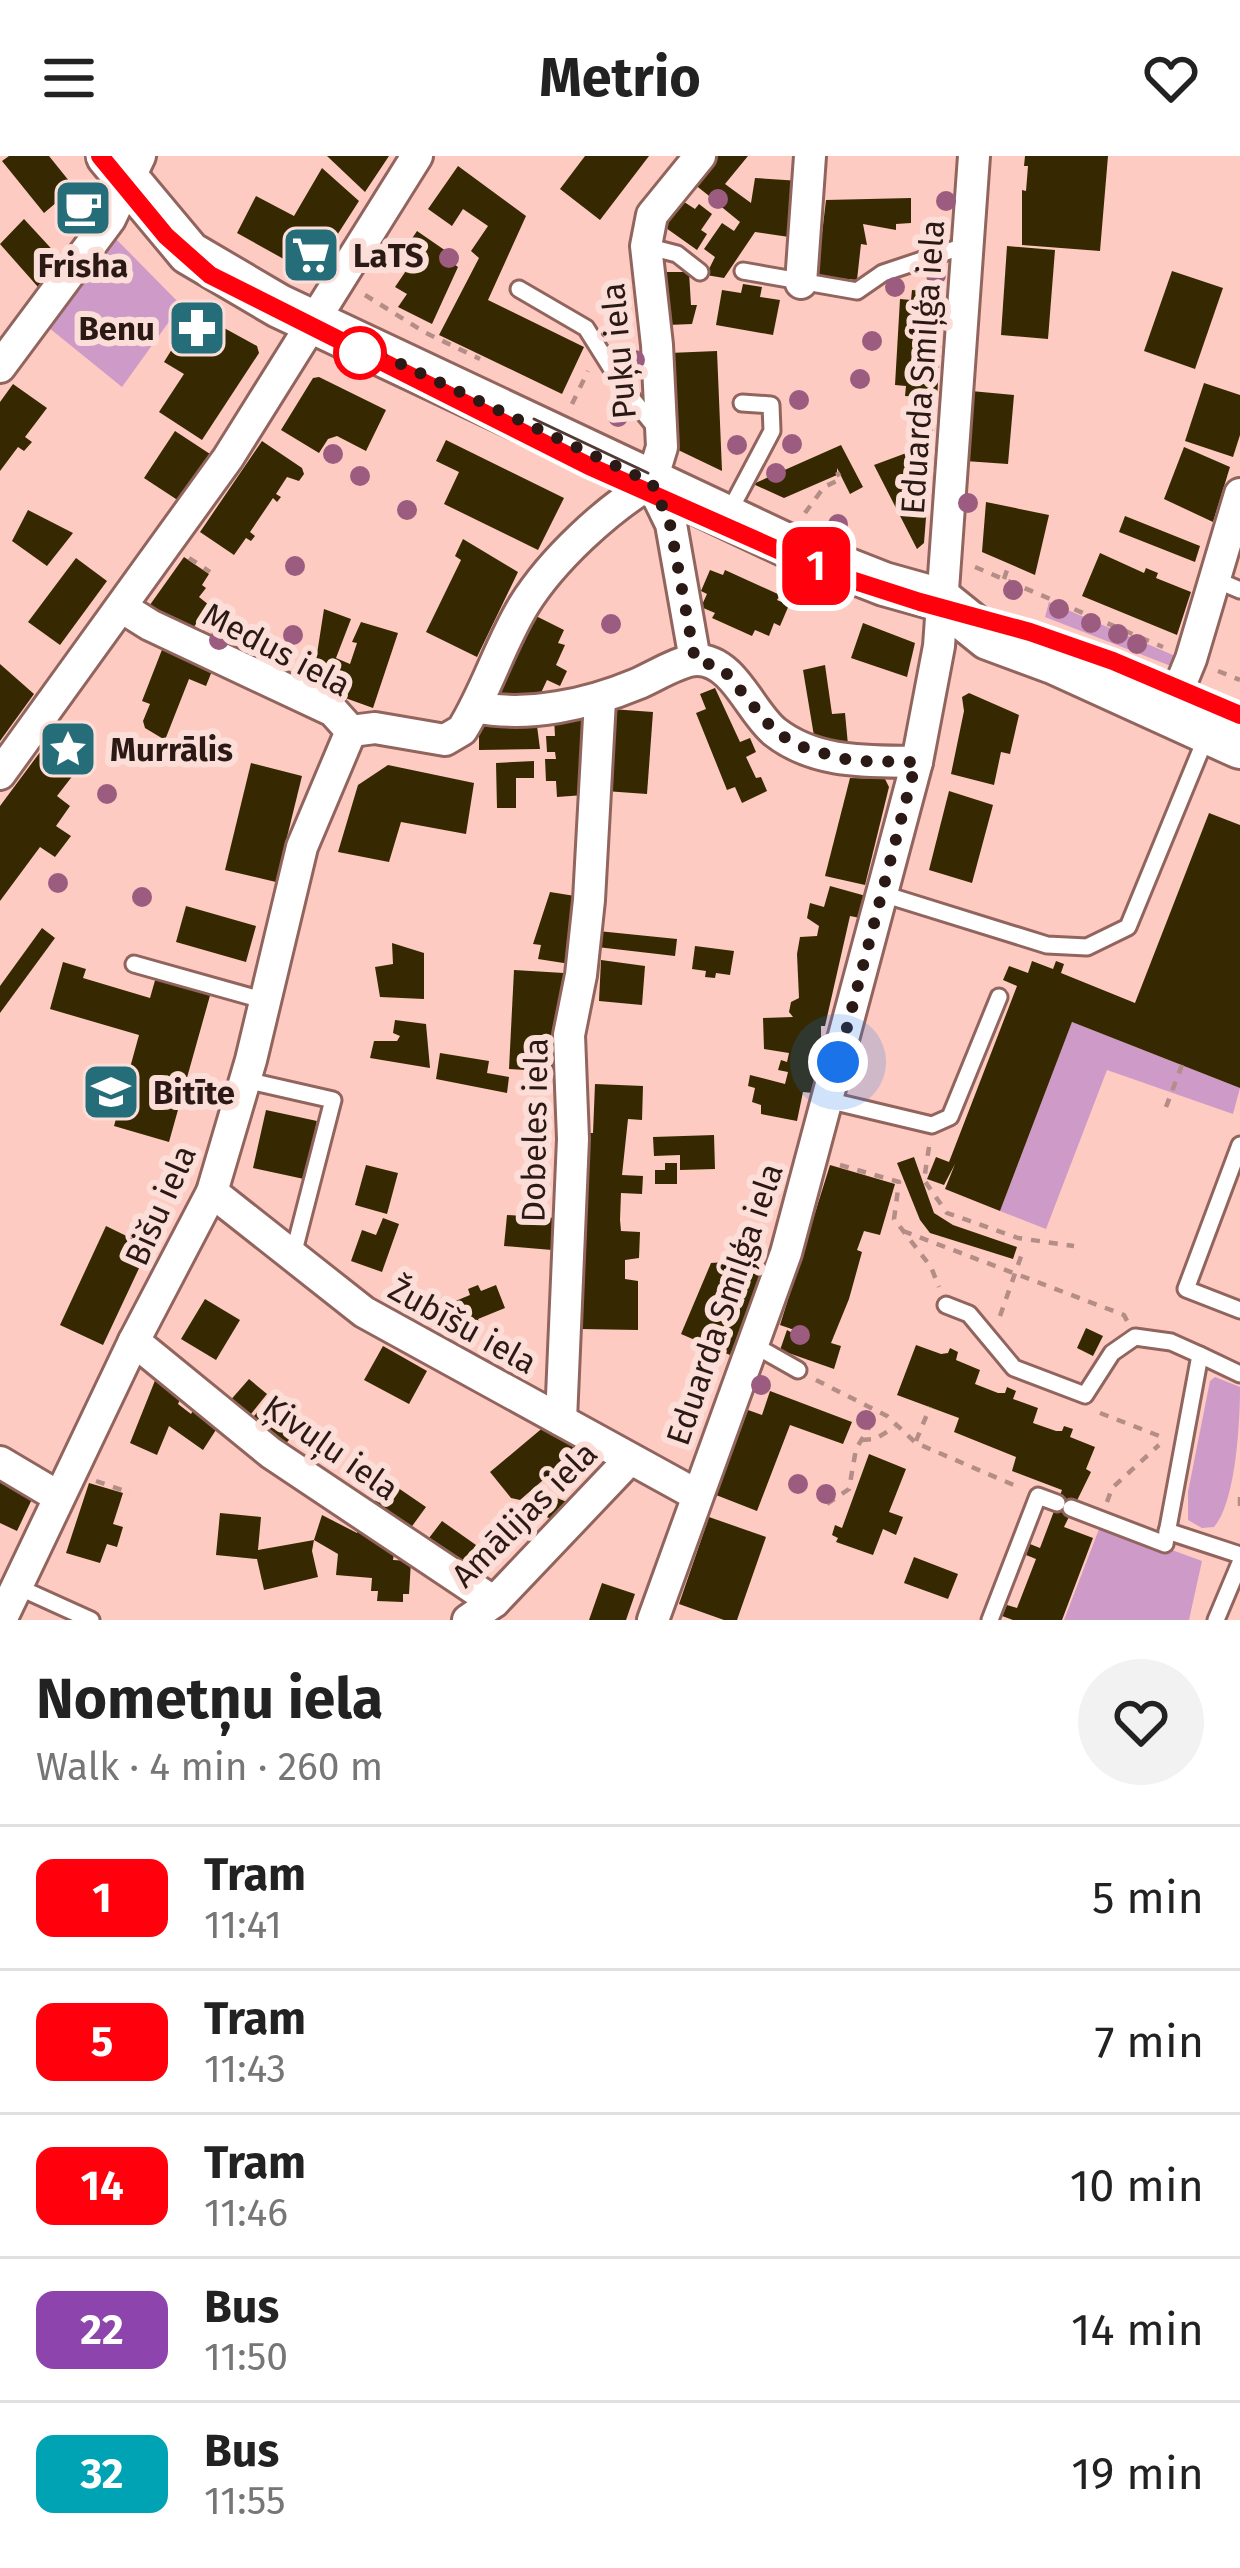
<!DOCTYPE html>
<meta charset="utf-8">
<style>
:root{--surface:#fff;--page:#f2f2f2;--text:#222;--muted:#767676;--line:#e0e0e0}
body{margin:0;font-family:"Fira Sans",sans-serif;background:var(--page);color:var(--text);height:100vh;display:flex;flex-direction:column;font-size:45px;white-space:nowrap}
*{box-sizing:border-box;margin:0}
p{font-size:39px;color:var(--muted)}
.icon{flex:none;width:66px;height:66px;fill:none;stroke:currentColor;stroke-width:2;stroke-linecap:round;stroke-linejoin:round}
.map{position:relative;height:1464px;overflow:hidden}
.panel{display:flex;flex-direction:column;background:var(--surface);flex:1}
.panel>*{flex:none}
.badge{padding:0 24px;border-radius:18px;font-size:42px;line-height:78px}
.you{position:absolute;width:60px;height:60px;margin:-30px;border:9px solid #fff;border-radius:50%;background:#1a73e8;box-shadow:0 0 0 18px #1a73e833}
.map>.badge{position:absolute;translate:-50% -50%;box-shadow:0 0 0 6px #fff}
.round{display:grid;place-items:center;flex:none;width:126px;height:126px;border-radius:63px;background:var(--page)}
.head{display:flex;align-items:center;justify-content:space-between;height:204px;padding:0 36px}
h1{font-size:57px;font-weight:700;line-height:90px}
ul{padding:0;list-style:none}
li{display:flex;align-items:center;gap:36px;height:144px;padding:0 36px;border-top:3px solid var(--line)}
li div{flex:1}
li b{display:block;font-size:45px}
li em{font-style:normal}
li .badge{min-width:132px;font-weight:700;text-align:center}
header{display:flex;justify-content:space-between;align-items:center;height:156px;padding:0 36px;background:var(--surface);font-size:54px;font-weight:700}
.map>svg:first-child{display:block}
</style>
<header><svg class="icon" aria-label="menu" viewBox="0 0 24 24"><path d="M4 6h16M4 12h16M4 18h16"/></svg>Metrio<svg class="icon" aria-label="heart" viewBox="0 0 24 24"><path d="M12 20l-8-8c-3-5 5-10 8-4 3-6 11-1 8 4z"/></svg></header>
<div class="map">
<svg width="1240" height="1464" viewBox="0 0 1240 1464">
<rect width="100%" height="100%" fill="#fdcbc2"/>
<g fill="#ce9ac8">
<path d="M115,82L181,149L122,231L48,171Z"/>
<path d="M1049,446L1180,502L1176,512L1045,461Z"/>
<path d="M1072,866L1240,932L1233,958L1107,914L1046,1073L1000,1055Z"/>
<path d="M1215,1221L1240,1231C1240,1266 1236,1345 1214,1371L1202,1372L1188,1364V1336L1210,1225Z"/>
<path d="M1101,1368L1202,1405L1189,1464H1064Z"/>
</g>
<g fill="#362901">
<path d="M9,0H49L90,51L77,72L57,46L44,57L2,5Z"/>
<path d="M327,0H389L365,36Z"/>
<path d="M585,0H649L600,64L560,33Z"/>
<path d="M717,0H748L725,28L751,47L755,22L800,25L796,82L755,76L724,122L706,119L715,101L704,93L722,67L734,75L740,66L718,48L721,43L716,39L713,43L694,28Z"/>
<path d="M1025,0H1108L1100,95L1022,89V34L1026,35L1028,10H1024Z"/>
<path d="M458,10L526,60L488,144L584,191L562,238L439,179L479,102L471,95L488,70L463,53L452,70L428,53Z"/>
<path d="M322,12L359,45L316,112L307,116L237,77L256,40L294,60Z"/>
<path d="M675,40L695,53L699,48L712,58L701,74L707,78L697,94L659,67Z"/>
<path d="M911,42V67L896,68V74L863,68L867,89L861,88L857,124L817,120L826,44Z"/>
<path d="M24,63L60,102L38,131L0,88Z"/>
<path d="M417,75L446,95L443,100L458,111L432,168L398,151L407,138L395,131L414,103L403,96Z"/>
<path d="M1007,90L1055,94L1048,183L1001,179Z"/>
<path d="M1172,115L1223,132L1195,213L1144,195Z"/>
<path d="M659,116H689L691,149H697L692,168L668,169Z"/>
<path d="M743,128L762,131L760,141L780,144L773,179L716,169L722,134L741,137Z"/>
<path d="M912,134L944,137L937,242L905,240L906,230L895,229L900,143L911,144Z"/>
<path d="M195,156L257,190L259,197L202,284L159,256L184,218L164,206Z"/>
<path d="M717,195L722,315L674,292L669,197Z"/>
<path d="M319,221L386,254L366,295L337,280L328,283L319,297L281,274L313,222Z"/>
<path d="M1204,227L1240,239V279L1233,301L1185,285Z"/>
<path d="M13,228L47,252L25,281L32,286L24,295L18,291L0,315V246Z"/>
<path d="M971,235L1014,239L1008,308L965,305Z"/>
<path d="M934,260L924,387L917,393L874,309L909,296L910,263Z"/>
<path d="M175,275L210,298L179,345L144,322Z"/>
<path d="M446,284L564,342L538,394L444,348L459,316L436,305Z"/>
<path d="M262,285L302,312L304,318L299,325L287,321L276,338L281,341L277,346L273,342L250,376L255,380L251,385L246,382L234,399L200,376Z"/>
<path d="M841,289L863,331L850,338L837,312V319L784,342L753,328Z"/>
<path d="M1184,291L1230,311L1213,366L1164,343Z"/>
<path d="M986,346L1049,359L1035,419L982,396Z"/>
<path d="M28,354L73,377L47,410L12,385Z"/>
<path d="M1125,360L1200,390L1195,406L1119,376Z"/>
<path d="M463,383L518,416L477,501L426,476L461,404L455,400Z"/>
<path d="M1100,397L1144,417L1146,412L1158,417L1156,422L1191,436L1177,479L1082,440Z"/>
<path d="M184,401L209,418L202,429L206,432L199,441L209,449L189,478L147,453Z"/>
<path d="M76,402L107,425L60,489L28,466Z"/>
<path d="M710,414L723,419L725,414L780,439L777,444L789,449L780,470L774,467L769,480L755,474L752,480L712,462L715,457L701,451L707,438L701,435Z"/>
<path d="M324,453L351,463L336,502L350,508L357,487L352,486L361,466L398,477L373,552L312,530Z"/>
<path d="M536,460L564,474L558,487L565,489L556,509L567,515L560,530L547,524L540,539L504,546L498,537Z"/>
<path d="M863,467L915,487L907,521L851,502Z"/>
<path d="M165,486L214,510L206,530L189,523L165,584L145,572L143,565L150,548L142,545Z"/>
<path d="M0,508L34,538L0,585Z"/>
<path d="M825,509L832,558L845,557L848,589L814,580L803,514Z"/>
<path d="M715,532L740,586L750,582L756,596L746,601L756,622L761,621L767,635L742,647L735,631L727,634L696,557L706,553L700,538Z"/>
<path d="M969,537L1019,559L1010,598L1001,596L994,629L951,618L964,555L962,541Z"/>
<path d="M611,553L653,556L647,638L605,635Z"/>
<path d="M582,559L584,639L557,641L556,625H546L545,603H556L555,596H547L546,580H555L554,562Z"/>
<path d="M536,562L540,593L479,594V565L493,563L494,569Z"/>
<path d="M52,580L84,605L57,640L70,650L56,670L71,680L55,701L40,691L0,745V650Z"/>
<path d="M534,605V622H516V652H497L496,607Z"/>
<path d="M251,607L302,620L276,726L225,714Z"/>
<path d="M388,609L474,627L466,678L401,666L389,706L338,696L358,629Z"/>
<path d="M850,622L885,623L889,631L865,729L825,720Z"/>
<path d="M949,635L993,649L972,727L929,714Z"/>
<path d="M1209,657L1240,669V932L1072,866L1000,1055L945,1033L955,1008L944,1029L927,1023L936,1001L949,1006L1012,843L1017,830L1003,824L1009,810L1028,817L1032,805L1053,813L1056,805L1064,808L1061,817L1135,847Z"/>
<path d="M830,730L866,740L860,762L850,760L825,870H821V884L814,896L813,901L822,902L813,937L803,936L797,965L761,958V949L752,946L755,932L748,930L750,919L785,928L788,916L778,914L781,904L787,906L789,897L764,893L763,862L793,861L789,856L791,846L799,842L797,798L800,781L817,780L819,770L807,762L810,747L824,751Z"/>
<path d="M550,736L575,740L573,751L577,752L570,808L538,803L541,789L533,788Z"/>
<path d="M186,750L256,770L246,806L176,786Z"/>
<path d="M42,772L55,782L0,857V830Z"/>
<path d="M598,775L677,783L675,800L597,791Z"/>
<path d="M392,787L424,797V843L380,841L375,811L393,808Z"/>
<path d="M695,790L734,795L730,819L716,817L715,822L705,821L706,815L692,813Z"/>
<path d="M601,804L645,810L642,849L599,845Z"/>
<path d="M63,806L86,813L83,822L150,842L156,821L211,836L169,986L114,970L139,879L50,853Z"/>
<path d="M514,814L564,817L558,916L509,913Z"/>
<path d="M395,864L426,868L430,912L370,902L374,885H397L400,880L393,877Z"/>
<path d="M440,897L489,905L487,917L509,921L507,937L436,923Z"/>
<path d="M595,928L643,930L642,964L628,963L622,1019L643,1020L642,1038L621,1037L620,1064L621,1075L640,1076L639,1102L625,1104V1123L638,1125V1174L581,1173L587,977H593Z"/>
<path d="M266,954L317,965L304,1023L253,1012Z"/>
<path d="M714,979L715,1013L680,1014V999L654,1000L653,981Z"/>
<path d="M914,1001L934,1057L953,1069L1017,1091L1013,1103L930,1077L920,1064L897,1007Z"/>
<path d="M665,1007H677V1028H655V1014H665Z"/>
<path d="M366,1009L398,1017L387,1058L355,1049Z"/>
<path d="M830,1009L895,1028L880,1079L864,1075L857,1094L862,1096L849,1143L831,1187L841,1190L834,1213L780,1194L787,1174L807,1185L809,1179L780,1169Z"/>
<path d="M507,1059L554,1062L552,1094L504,1090Z"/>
<path d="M383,1062L399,1068L382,1116L351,1105L362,1074L376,1079Z"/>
<path d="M106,1070L149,1091L103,1189L60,1169Z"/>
<path d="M768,1103L730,1199L681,1178L711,1107Z"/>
<path d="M478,1129L481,1135L496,1129L505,1152L478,1163L481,1169L474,1172L471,1165L450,1174L441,1151L470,1139L468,1133Z"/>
<path d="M205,1143L240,1164L216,1204L181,1183Z"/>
<path d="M1086,1172L1103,1180L1093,1200L1077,1192Z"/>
<path d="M916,1189L941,1198L948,1197L950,1192L958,1196L956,1204L980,1214L975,1228L998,1237H1005L1007,1231L1016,1235L1013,1243L1038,1252L1033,1267L1056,1275H1062L1064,1270L1073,1273L1070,1281L1095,1291L1086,1313L1091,1316L1064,1371L1093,1382L1062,1464H1013L1002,1460L1007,1449L1017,1452L1036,1403L1026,1399L1030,1388L1040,1392L1062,1334L1012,1315L1016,1301L954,1276L959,1262L897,1239Z"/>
<path d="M383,1190L427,1215L409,1248L364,1224Z"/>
<path d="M160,1212L185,1232L178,1248L191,1258L198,1246L223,1263L203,1294L169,1270L157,1299L130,1287Z"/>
<path d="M249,1223L267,1238L247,1263L228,1247Z"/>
<path d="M770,1235L852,1266L843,1288L790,1269L757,1355L716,1339L748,1254L762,1259Z"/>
<path d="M272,1237L305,1264L284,1290L251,1264Z"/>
<path d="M552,1264L581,1283L542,1325L520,1344L511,1342L490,1316Z"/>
<path d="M869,1298L906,1313L889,1356L903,1361L896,1379L883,1373L873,1399L836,1386L838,1382L832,1379L835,1369L842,1372Z"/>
<path d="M0,1325L33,1341L17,1375L0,1367Z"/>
<path d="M388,1325L426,1351L410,1373L372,1349Z"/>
<path d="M89,1327L123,1337L113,1368L123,1371L117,1391L107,1388L100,1407L66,1397Z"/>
<path d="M547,1338L572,1348L564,1368L539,1358Z"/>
<path d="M220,1357L261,1361L258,1394L314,1384L312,1395L318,1421L264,1434L257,1403L216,1399Z"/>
<path d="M322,1359L357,1377L358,1373L380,1388L395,1391L393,1404L411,1405L409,1438H403V1446L377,1445L378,1435H371L372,1422L336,1419L338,1398L314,1384Z"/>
<path d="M709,1361L766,1381L737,1464H724L679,1448Z"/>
<path d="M442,1365L476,1389L463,1407L429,1382Z"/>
<path d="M914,1401L958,1418L948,1443L904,1427Z"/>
<path d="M602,1427L635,1438L626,1464H589Z"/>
</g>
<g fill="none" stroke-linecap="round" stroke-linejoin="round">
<g stroke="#91655e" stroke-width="21">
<g id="lane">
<path d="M646,90L677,98L700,116"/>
<path d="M743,115L857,135L883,117L967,89"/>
<path d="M519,133L586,172L625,234L656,272"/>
<path d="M728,358L772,275L771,249L742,247"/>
<path d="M1214,423L1240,434"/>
<path d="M883,738L1047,789L1087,791L1128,771L1207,579"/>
<path d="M134,808L266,845"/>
<path d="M245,924L333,944L293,1099"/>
<path d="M827,944L932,969L950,961L999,841"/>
<path d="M1240,989L1186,1133L1240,1154"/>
<path d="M946,1149L969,1158L1014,1212L1085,1239L1112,1197L1135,1181L1171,1186L1200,1199"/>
<path d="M752,1188L798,1214"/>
<path d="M1071,1352L1165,1388L1200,1199L1240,1218"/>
<path d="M1167,1375L1240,1399"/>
<path d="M18,1431L91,1464"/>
<path d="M990,1464L1038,1340L1057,1347"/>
<path d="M1216,1464L1240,1407"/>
</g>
</g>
<g stroke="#91655e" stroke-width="36">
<g id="street">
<path d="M801,127L810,0"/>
<path d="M0,211L110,63L140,0"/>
<path d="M651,327L671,368L695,504"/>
<path d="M123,452L150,469L333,555L351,575"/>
<path d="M476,551C528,562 589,548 637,528C654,521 680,504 697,504C734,504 750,556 775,576C816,608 868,605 917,606"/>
<path d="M1168,559L1191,503L1240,338"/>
<path d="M351,575L375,572L445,584L462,574C487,534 500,488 524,449C552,404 606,354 651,327L662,291L657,189L646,90L652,59L700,0"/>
<path d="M0,618L228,302L417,0"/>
<path d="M212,1036L364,1156L695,1338"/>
<path d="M134,1185L271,1297L494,1446"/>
<path d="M561,1264L573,983L569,879L581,819L589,744L600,544"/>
<path d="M0,1306L59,1341"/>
<path d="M1,1464L134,1185L212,1036L251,904L302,691L351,575"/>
<path d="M468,1464L494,1446L630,1303"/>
<path d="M653,1464L786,1097L917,606L939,490L974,0"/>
</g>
</g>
<g stroke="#91655e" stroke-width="48">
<path id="secondary" d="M108,0L189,97L279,150L795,393L884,428L941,444L988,482L1053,506L1240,591"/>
</g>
<g stroke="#b48d87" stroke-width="4.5" stroke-dasharray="9 9" stroke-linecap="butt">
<path d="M365,139L426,177L480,203"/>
<path d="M572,248L588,215"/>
<path d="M805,357L824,331L841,323L837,316"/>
<path d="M189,402L210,416"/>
<path d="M975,411L1163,491"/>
<path d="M1004,423L1009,408"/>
<path d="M1218,515L1240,524"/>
<path d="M1166,951L1182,909"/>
<path d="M929,991L924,1024L947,1057L1018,1082L1074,1090"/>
<path d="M840,1009L899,1026L894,1063L931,1111L939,1131"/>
<path d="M903,1075L1124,1159L1127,1165"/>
<path d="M1000,1160L1024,1092"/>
<path d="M816,1224L887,1260L916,1287L1016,1330"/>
<path d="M1100,1257L1162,1281"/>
<path d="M862,1284L875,1283L895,1271"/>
<path d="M916,1285L930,1251"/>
<path d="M96,1325L130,1337"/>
<path d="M1240,1341V1359"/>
<path d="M1107,1346L1112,1332L1159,1289"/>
<path d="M827,1348L849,1333L856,1293L877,1258"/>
</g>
<use href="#lane" stroke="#fff" stroke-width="15"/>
<use href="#street" stroke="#fff" stroke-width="30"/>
<use href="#secondary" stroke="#fff" stroke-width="42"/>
<g stroke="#523a36" stroke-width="3">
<path d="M101,0L165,81L210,119L589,310L830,417L920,446L1030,475L1113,505L1240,559"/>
<path d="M534,263L648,317"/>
</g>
</g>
<g fill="#9c5c80">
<circle cx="718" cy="43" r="10"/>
<circle cx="946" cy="45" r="10"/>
<circle cx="449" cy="102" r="10"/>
<circle cx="936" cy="119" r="10"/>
<circle cx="895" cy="131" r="10"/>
<circle cx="872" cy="185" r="10"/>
<circle cx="635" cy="204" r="10"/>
<circle cx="860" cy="223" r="10"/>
<circle cx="799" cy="244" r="10"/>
<circle cx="618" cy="261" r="10"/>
<circle cx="792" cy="288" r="10"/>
<circle cx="737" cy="289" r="10"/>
<circle cx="333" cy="298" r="10"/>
<circle cx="776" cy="317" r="10"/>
<circle cx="360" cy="320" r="10"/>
<circle cx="968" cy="347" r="10"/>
<circle cx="407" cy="354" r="10"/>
<circle cx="838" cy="368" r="10"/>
<circle cx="295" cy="410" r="10"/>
<circle cx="1013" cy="434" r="10"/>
<circle cx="1059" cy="453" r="10"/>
<circle cx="1091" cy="467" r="10"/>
<circle cx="611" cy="468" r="10"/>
<circle cx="1118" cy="478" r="10"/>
<circle cx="293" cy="479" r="10"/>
<circle cx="219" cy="484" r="10"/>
<circle cx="1137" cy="488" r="10"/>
<circle cx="107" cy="638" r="10"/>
<circle cx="58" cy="727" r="10"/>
<circle cx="142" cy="741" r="10"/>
<circle cx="800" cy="1179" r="10"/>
<circle cx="761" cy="1229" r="10"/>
<circle cx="866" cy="1264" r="10"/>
<circle cx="798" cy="1328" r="10"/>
<circle cx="826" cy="1338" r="10"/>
</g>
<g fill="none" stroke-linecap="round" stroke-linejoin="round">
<g stroke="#fff" stroke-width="27">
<path id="line" d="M100,0L166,80L210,119L589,310L830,417L920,446L1030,476L1113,505L1240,559"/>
</g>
<use href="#line" stroke="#ff000c" stroke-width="18"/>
<path stroke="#2b1916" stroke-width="12" stroke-dasharray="0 21.6" d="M360,197L380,198L652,327L670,368L695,504L722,512L775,576L807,593L853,605L916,606L838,906"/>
</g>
<defs>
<g id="cafe-square" transform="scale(3)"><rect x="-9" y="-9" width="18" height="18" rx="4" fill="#256e79" stroke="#fcded8"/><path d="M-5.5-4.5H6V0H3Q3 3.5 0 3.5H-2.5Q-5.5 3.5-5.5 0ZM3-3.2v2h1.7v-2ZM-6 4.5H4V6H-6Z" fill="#fff"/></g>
<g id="supermarket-square" transform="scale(3)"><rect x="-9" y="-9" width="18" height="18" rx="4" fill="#256e79" stroke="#fcded8"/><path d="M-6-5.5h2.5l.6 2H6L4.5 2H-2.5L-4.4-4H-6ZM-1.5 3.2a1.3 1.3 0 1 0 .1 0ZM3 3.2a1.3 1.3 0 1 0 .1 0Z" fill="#fff"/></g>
<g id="pharmacy-square" transform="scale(3)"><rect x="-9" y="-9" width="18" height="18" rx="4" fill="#256e79" stroke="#fcded8"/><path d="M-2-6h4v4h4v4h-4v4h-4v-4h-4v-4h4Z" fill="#fff"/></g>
<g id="sight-square" transform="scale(3)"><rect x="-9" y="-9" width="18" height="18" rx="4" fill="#256e79" stroke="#fcded8"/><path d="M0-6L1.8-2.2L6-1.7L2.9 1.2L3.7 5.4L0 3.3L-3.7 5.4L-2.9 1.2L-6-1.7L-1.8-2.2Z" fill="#fff"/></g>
<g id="school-square" transform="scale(3)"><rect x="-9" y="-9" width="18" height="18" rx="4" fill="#256e79" stroke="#fcded8"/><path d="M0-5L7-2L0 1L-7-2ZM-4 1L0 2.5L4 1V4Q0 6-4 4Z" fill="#fff"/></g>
</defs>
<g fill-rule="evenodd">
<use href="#cafe-square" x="83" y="52"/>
<use href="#supermarket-square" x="311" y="99"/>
<use href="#pharmacy-square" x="197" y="172"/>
<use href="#sight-square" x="68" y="593"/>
<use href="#school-square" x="111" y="936"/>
</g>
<circle fill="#fff" stroke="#ff000c" stroke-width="6" cx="360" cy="197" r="24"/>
<g text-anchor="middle" stroke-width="12" stroke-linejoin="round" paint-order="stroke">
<g font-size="33" font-weight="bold" fill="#2b1916" stroke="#fcded8" text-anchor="start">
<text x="353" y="111">LaTS</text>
<text x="83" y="121" text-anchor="middle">Frisha</text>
<text x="155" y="184" text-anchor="end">Benu</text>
<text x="110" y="605">Murrālis</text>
<text x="153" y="948">Bitīte</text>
</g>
<g font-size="33" fill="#2b1916" stroke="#fcded8">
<text transform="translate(618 195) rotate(-95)" y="12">Puķu iela</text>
<text transform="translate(922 211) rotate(-86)" y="12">Eduarda Smiļģa iela</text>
<text transform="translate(277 493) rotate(28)" y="12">Medus iela</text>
<text transform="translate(534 974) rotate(-89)" y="12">Dobeles iela</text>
<text transform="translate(160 1049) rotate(-66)" y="12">Bišu iela</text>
<text transform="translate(724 1148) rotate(-71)" y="12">Eduarda Smiļģa iela</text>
<text transform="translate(463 1169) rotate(29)" y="12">Žubīšu iela</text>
<text transform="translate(331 1291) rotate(35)" y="12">Ķivuļu iela</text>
<text transform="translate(524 1358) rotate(-45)" y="12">Amālijas iela</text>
</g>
</g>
</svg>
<div class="you" style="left:838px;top:906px"></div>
<b class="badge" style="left:816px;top:410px;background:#ff000c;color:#fff">1</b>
</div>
<section class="panel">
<div class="head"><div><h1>Nometņu iela</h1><p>Walk · 4 min · 260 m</p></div><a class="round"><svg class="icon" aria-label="heart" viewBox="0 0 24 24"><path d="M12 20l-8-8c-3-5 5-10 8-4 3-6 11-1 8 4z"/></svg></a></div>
<ul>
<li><span class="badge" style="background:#ff000c;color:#fff">1</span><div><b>Tram</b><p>11:41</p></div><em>5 min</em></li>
<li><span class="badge" style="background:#ff000c;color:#fff">5</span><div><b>Tram</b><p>11:43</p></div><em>7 min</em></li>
<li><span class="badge" style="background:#ff000c;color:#fff">14</span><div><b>Tram</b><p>11:46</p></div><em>10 min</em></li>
<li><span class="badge" style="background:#8e44ad;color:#fff">22</span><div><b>Bus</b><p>11:50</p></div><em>14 min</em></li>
<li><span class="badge" style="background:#00a3b4;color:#fff">32</span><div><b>Bus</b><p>11:55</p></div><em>19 min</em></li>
</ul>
</section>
